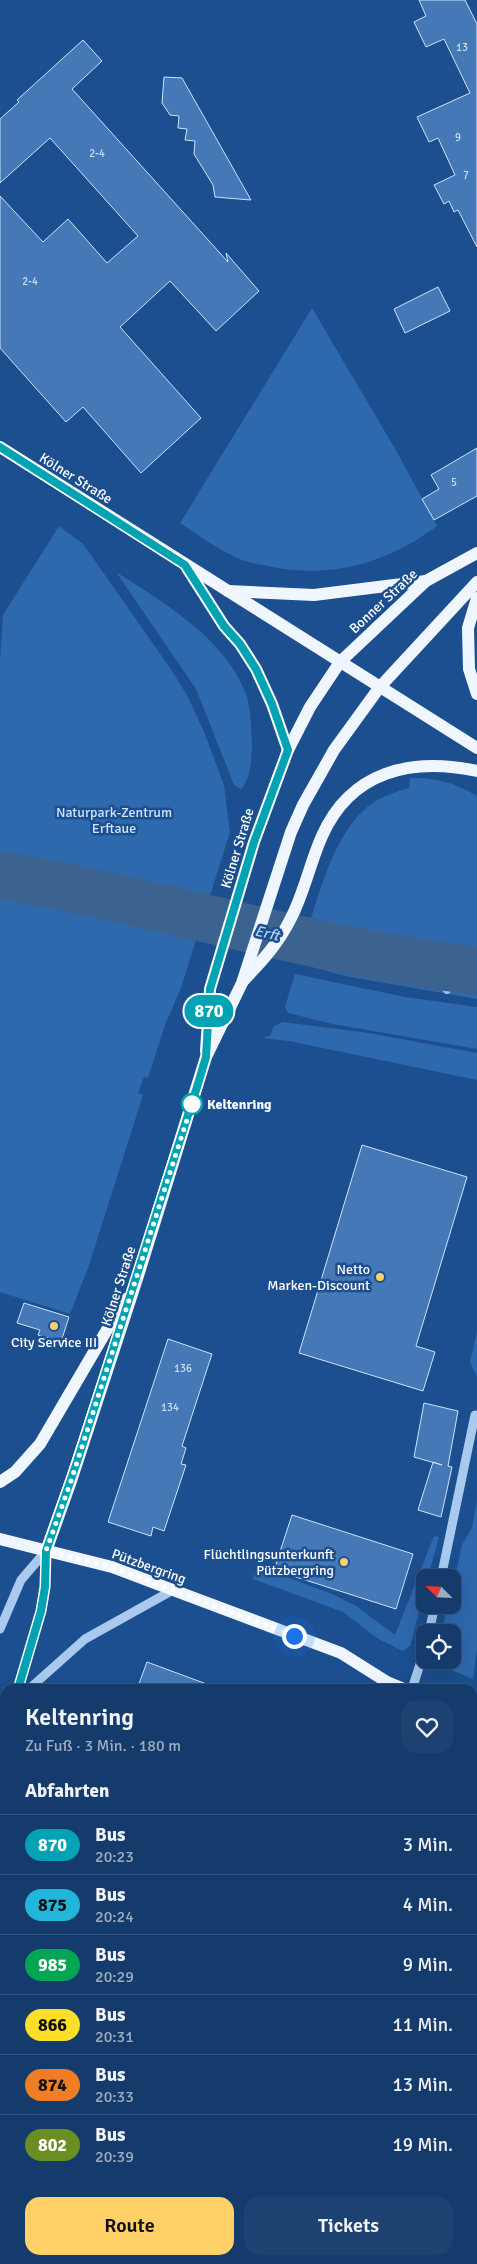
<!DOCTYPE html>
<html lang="de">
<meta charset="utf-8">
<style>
:root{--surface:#143b6b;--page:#1d4271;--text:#f1f3f6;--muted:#9dadc1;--line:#33557e;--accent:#ffd166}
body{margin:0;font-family:Signika,sans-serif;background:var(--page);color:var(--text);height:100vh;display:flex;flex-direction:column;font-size:19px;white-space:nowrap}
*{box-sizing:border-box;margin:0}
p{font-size:16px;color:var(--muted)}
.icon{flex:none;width:28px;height:28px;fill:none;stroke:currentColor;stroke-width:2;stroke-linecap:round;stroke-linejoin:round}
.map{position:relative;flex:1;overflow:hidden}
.panel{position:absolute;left:0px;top:1684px;width:478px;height:581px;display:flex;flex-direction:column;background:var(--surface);border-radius:15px 15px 0 0;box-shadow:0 5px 20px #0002,0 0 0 1px var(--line)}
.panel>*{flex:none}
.badge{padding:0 10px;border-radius:16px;font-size:18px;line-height:32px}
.needle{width:32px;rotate:294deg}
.fabs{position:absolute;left:416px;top:1569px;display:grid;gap:10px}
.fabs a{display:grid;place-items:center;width:45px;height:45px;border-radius:10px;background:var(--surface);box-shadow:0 5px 20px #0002,0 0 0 1px var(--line);font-size:25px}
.you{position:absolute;width:25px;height:25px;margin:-12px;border:4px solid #fff;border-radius:50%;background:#1a73e8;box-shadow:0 0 0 8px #1a73e833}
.map>.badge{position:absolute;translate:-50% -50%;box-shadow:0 0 0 2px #fff}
h2{padding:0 25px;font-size:19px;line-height:45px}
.round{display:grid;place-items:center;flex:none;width:52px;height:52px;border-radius:15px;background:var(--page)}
.summary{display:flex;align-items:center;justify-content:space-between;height:85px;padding:0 25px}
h1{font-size:24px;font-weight:600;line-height:38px}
.cta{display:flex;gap:10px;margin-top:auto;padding:10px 25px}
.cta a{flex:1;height:58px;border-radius:15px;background:var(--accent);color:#111;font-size:20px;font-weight:600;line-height:58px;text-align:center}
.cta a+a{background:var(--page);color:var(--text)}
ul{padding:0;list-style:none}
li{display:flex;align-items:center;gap:15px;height:60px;padding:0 25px;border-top:1px solid var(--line)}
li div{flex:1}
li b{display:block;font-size:19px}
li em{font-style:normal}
li .badge{min-width:55px;font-weight:700;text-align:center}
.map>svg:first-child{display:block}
</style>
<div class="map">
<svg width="477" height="2264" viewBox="0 0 477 2264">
<rect width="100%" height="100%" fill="#1b4f8f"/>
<g fill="#2e69ad">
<path d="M312,308L397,452L437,526C387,563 330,580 268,566C258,564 246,562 235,557C216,548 198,535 180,523Z"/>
<path d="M59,526L84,545L170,668L187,695L205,734L224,785L230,832L181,988L165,1025L148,1078L144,1077L138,1093L143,1095L138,1111L88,1268L70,1314L0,1292V660L3,615Z"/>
<path d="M116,572C163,602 221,636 244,689C251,704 251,725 252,742C252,756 251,779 241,789L234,785L196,689Z"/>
<path d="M410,778C435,777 455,783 477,796V999L345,976L298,963C313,916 330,834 370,805C382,796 396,792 409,788Z"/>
<path d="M295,974L405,997L477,1007V1049L333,1024L288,1013L285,1007Z"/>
<path d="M282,1022L369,1033L477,1053V1080L289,1041L262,1038L271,1035L273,1027Z"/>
<path d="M477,1331V1377L470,1362Z"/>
<path d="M477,1500V1649L473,1679L434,1663L435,1660H452V1632H441L448,1605H452L453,1585L462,1545L472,1528Z"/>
<path d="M434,1536L439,1537L428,1577L425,1578V1590L410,1646L403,1651L377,1638L343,1612L253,1579L257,1566L332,1594L356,1606L395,1635Z"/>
</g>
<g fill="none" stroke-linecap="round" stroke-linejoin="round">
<path stroke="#9cc4f0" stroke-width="8" d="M425,963L447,990"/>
<path stroke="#3c6290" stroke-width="48" d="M0,875C160,902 316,952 477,971"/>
</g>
<g fill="#4478b7" stroke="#cfe3fa">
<path d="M419,0H465L477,24V247L458,210L454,212L449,201L444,204L434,185L455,175L438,138L429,142L417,117L470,93L444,39L426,47L414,22L426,16Z"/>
<path d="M83,40L102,61L72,89L228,262L226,253L259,291L216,331L170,281L120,327L201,418L141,473L83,407L66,422L0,348V196L43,242L68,219L107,263L138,236L50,138L0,183V119L19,102L17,100Z"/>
<path d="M164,77L182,78L251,200L215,197L213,185L194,154L195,141L185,140L187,129L178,128L179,116L170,115L162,103Z"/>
<path d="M438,287L450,311L405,333L394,309Z"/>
<path d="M477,448V496L434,520L422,499L439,489L431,475Z"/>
<path d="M362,1145L467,1177L416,1346L435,1352L423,1391L299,1353Z"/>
<path d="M24,1303L69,1317L61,1342L38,1335L40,1330L17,1323Z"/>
<path d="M168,1339L212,1354L182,1446L186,1448L181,1464L186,1465L164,1531L153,1527L151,1536L108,1522Z"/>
<path d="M424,1403L458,1411L448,1466L452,1467L441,1517L418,1510L433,1462L442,1465L414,1457Z"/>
<path d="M292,1515L413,1554L396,1609L274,1570Z"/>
<path d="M147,1662L212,1686L211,1689H137Z"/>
</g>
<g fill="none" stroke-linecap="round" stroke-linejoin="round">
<g stroke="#a9c9ee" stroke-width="9">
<path d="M441,1578L475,1415"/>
<path d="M0,1629L21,1580L46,1551"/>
<path d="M429,1632L435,1605"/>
<path d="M18,1689L41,1611L45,1587L46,1551"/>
<path d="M29,1689L85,1639L173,1590"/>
<path d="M412,1689L425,1649"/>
<path d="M0,1749L5,1732"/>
<path d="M472,1878L477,1880"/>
</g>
<g stroke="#f0f6ff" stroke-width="12">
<path d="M0,447L477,748"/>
<path d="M187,568L224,626L240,644L256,669L272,704L288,750"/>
<path d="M228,591L314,595L426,581"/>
<path d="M477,598L468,628L469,669L477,694"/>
<path d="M243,981C262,961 279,943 291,918C304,893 310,863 322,836C351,771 411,757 477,771"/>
<path d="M206,1051L210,989L254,842L288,750L310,707L340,662L426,581L477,553"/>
<path d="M0,1482L15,1472L40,1444L125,1299"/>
<path d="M0,1539L112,1567L173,1590L341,1653L387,1682L404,1689"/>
<path d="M46,1551L71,1481L137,1279L206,1057L242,983L291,832L303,805L334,750L379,688L477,582"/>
<path d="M472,1714L477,1716"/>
</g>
<g stroke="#fff" stroke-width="4" stroke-dasharray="9 4" stroke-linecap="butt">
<path d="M472,1877L477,1851"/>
<path d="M472,1973L477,1946"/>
<path d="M472,2091L477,2064"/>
<path d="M407,2264L408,2260"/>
<path d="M423,2264L424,2260"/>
<path d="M443,2264L444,2260"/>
</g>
</g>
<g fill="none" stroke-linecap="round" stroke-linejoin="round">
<g stroke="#fff" stroke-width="11">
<path id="line" d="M0,447L185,565L224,626L240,644L256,669L272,704L288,750L254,842L210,989L206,1057L197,1087L77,1462L46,1551L45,1587L41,1611L18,1689"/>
</g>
<use href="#line" stroke="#00a3b4" stroke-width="8"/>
<path stroke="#fff" stroke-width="5" stroke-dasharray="0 9" d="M192,1104L71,1481L46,1551L112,1567L294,1636"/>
</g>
<circle fill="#fff" stroke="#00a3b4" stroke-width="2.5" cx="192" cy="1104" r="10"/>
<g fill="#ffd166" stroke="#1b4f8f" stroke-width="2">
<circle cx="380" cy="1277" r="5"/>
<circle cx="54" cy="1326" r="5"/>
<circle cx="344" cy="1562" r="5"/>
</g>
<g text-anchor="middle" stroke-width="5" stroke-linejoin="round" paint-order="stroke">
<g font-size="11" fill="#d0dded">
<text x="462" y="51">13</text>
<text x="458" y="141">9</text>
<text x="97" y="157">2-4</text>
<text x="466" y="179">7</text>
<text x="30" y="285">2-4</text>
<text x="454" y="486">5</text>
<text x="183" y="1372">136</text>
<text x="170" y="1411">134</text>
</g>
<g font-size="14" fill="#fff" stroke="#1b4f8f">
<text transform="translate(76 478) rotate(32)" y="5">Kölner Straße</text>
<text transform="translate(383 601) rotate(-43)" y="5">Bonner Straße</text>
<text transform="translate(237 848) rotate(-73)" y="5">Kölner Straße</text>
<text transform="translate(118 1286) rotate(-72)" y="5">Kölner Straße</text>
<text transform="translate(149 1566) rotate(20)" y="5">Pützbergring</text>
</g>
<g font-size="14" fill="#cfe3fa" stroke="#1b4f8f">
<text x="114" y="817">Naturpark-Zentrum<tspan x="114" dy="16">Erftaue</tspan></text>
</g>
<g font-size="14" font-weight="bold" fill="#fff" stroke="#1b4f8f" text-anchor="start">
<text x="207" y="1109">Keltenring</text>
</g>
<g font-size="14" fill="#fff" stroke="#1b4f8f" text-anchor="end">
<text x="370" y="1274">Netto<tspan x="370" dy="16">Marken-Discount</tspan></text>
<text x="54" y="1347" text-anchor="middle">City Service III</text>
<text x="334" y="1559">Flüchtlingsunterkunft<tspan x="334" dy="16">Pützbergring</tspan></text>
</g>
<g font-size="15" font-style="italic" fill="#b5d3f5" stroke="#1b4f8f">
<text transform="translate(267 933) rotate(13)" y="5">Erft</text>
</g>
</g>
</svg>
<div class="fabs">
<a><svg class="needle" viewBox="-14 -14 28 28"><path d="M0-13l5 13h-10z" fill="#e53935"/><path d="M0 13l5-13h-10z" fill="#9dadc1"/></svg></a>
<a><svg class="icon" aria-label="locate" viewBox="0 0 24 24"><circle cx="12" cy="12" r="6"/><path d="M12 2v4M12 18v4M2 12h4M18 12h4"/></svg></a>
</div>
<div class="you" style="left:294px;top:1636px"></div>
<b class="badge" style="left:209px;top:1011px;background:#00a3b4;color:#fff">870</b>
<section class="panel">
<div class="summary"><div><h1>Keltenring</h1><p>Zu Fuß · 3 Min. · 180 m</p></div><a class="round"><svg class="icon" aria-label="heart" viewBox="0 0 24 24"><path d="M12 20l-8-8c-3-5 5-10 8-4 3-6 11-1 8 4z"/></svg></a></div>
<h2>Abfahrten</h2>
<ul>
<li><span class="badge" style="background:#00a3b4;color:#fff">870</span><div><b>Bus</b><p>20:23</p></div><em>3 Min.</em></li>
<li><span class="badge" style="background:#23b6db;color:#111">875</span><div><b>Bus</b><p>20:24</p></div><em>4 Min.</em></li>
<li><span class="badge" style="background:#00a651;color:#fff">985</span><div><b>Bus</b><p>20:29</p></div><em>9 Min.</em></li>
<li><span class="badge" style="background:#fede27;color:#111">866</span><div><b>Bus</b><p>20:31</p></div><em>11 Min.</em></li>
<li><span class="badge" style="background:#ef7d26;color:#111">874</span><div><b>Bus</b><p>20:33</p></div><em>13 Min.</em></li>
<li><span class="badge" style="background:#6b8e23;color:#fff">802</span><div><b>Bus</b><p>20:39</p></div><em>19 Min.</em></li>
</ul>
<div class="cta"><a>Route</a><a>Tickets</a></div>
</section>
</div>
